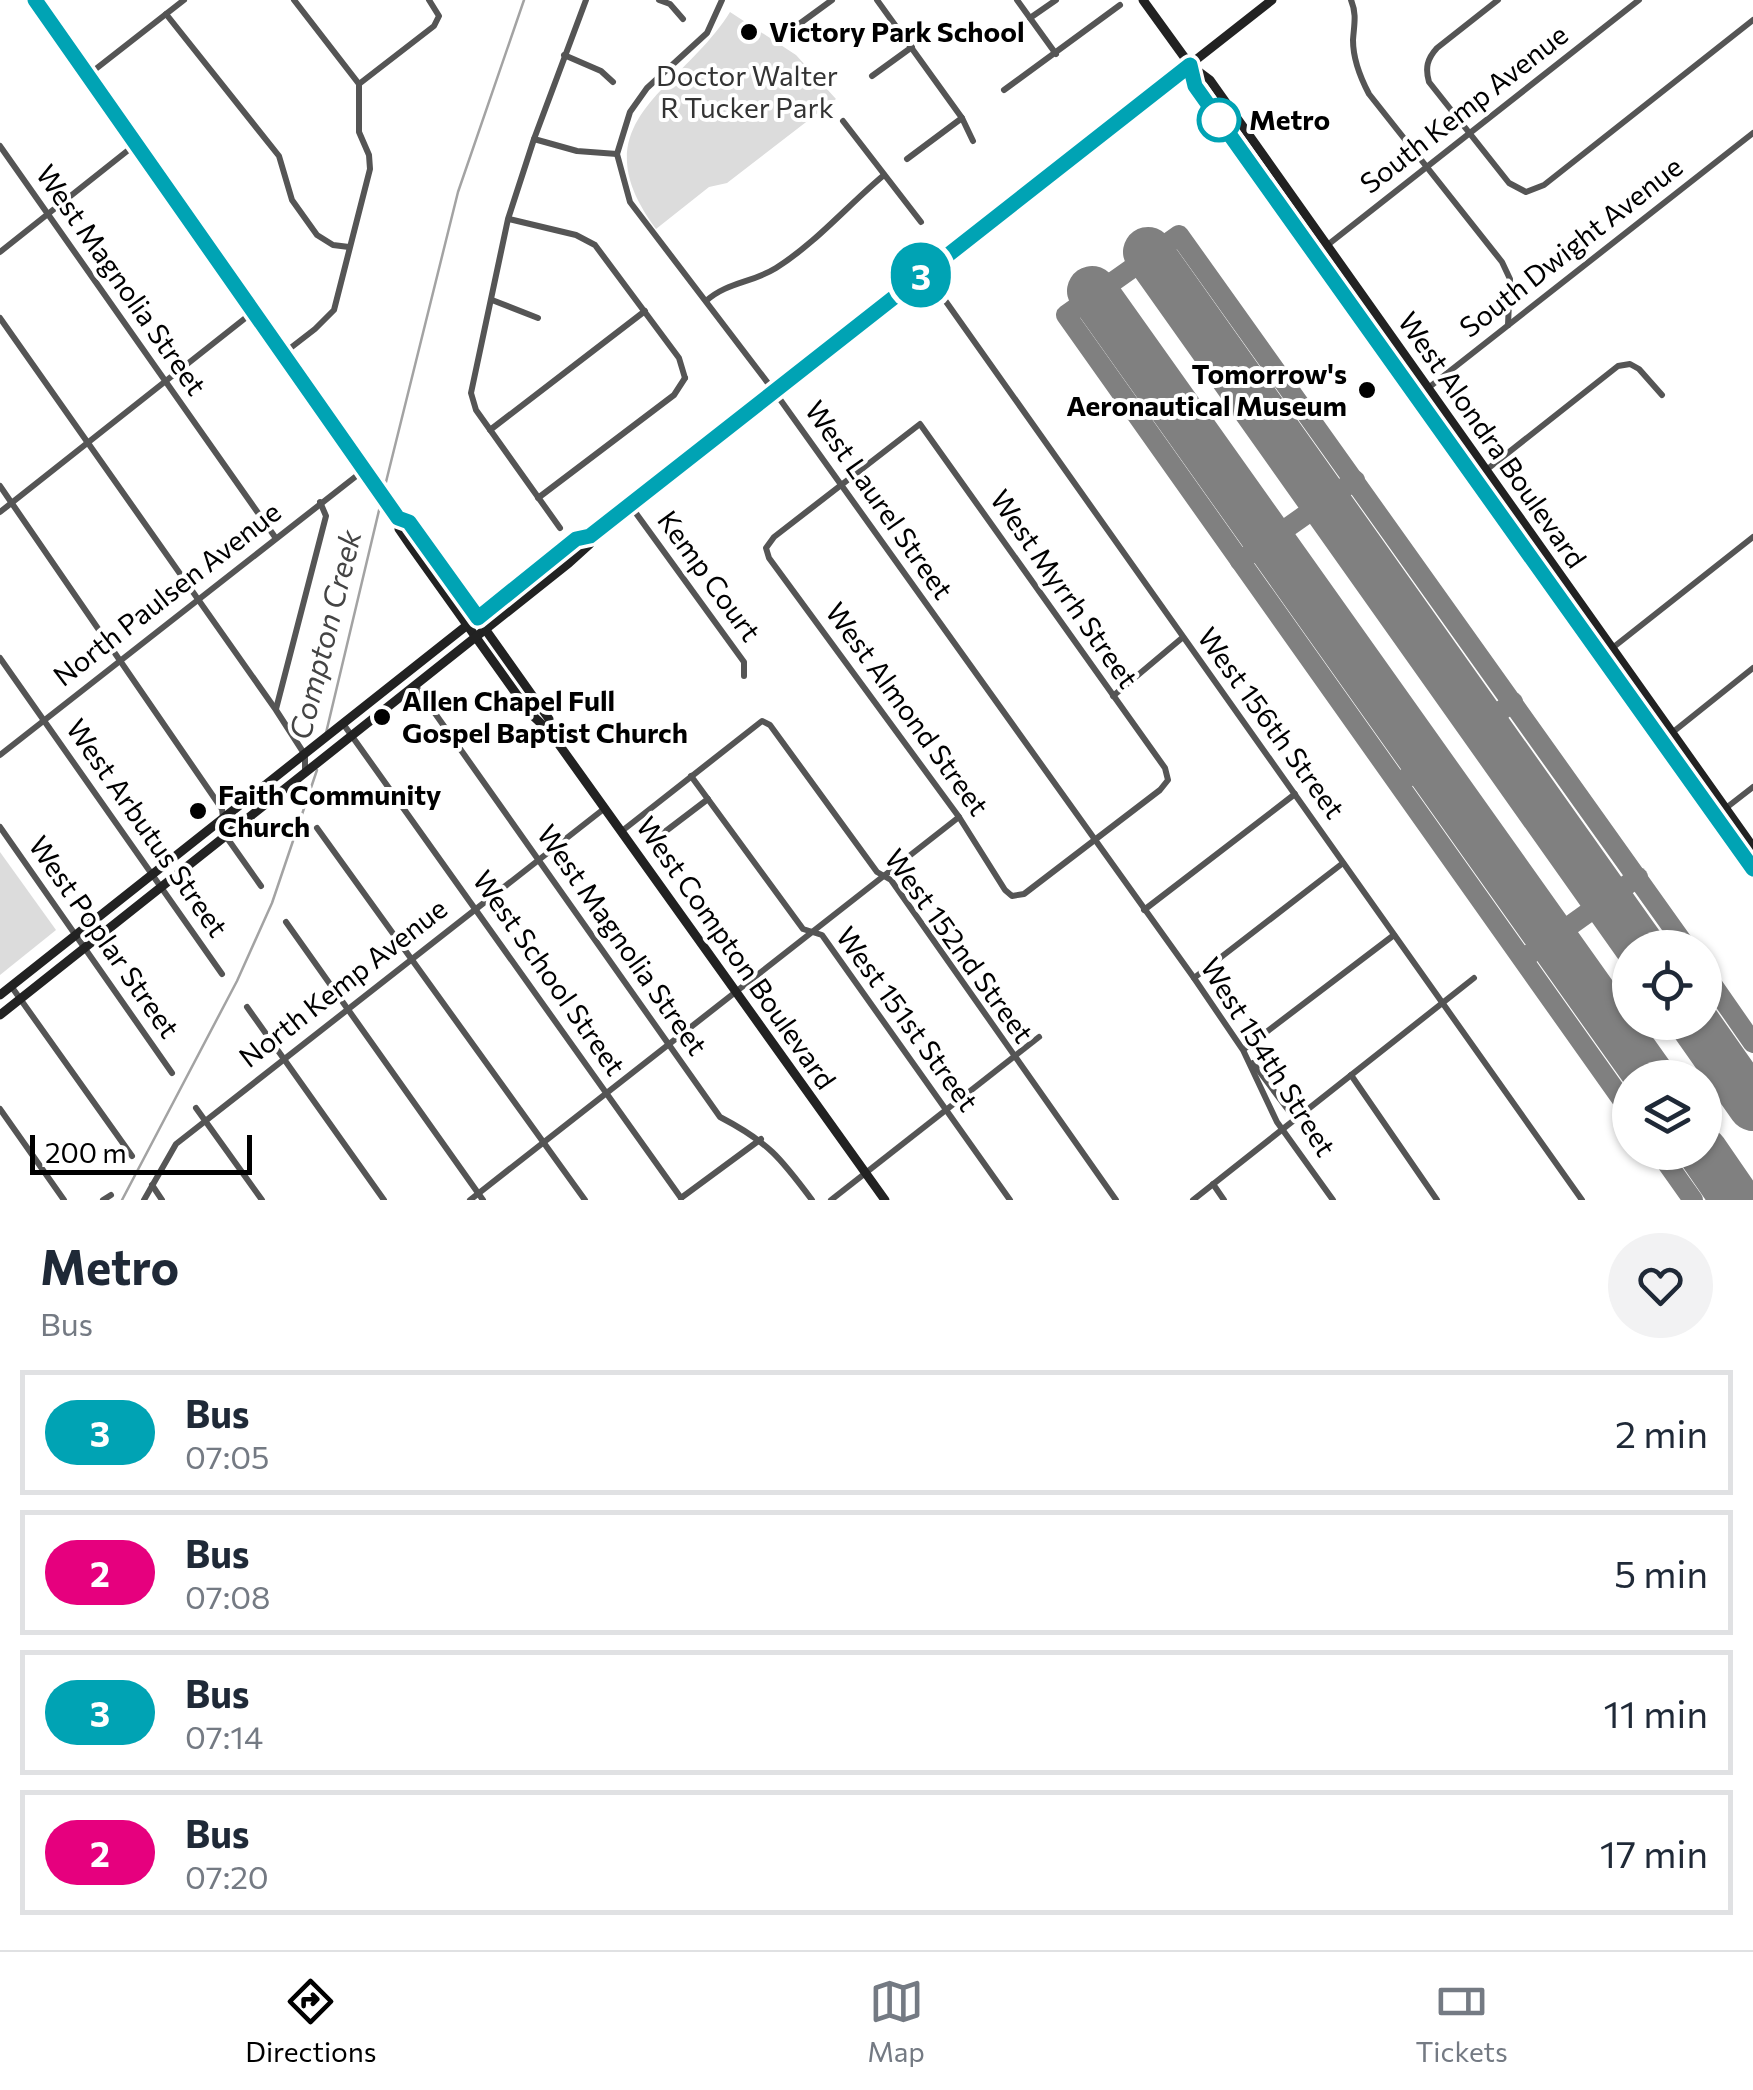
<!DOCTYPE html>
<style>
:root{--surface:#fff;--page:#f2f2f3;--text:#1f2937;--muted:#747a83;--line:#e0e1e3;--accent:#000}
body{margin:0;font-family:Commissioner,sans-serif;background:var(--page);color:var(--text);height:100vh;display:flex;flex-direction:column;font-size:38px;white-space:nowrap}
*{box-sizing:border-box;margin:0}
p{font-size:32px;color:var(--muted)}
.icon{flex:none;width:55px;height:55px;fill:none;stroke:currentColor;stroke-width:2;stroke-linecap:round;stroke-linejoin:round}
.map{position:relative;height:1200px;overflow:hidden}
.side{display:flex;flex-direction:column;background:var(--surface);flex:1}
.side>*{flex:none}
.badge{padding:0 20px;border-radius:32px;font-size:35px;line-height:65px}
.buttons{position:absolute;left:1612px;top:930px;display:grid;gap:20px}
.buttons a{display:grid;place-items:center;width:110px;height:110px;border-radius:50%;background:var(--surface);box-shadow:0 2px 8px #0004;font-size:50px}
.scale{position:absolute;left:30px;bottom:25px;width:222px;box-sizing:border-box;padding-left:10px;border:5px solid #000;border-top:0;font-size:28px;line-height:35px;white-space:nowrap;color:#000;-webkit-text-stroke:8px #fff;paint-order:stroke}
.map>.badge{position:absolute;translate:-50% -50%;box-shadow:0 0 0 5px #fff}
.round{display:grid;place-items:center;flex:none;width:105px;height:105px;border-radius:52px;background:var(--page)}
.head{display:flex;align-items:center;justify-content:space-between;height:170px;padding:0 40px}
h1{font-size:48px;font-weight:700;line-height:75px}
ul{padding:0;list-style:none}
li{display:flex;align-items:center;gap:30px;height:125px;margin:0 20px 15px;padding:0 20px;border:5px solid var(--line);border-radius:0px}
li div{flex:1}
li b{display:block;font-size:38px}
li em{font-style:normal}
li .badge{min-width:110px;font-weight:700;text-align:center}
.tabs{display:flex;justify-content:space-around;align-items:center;height:140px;border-top:2px solid var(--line);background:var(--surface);font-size:28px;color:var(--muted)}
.tabs a{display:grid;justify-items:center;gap:5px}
.tabs .selected{color:var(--accent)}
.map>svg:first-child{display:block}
</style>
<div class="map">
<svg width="1753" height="1200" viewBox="0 0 1753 1200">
<rect width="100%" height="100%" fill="#fff"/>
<g fill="#dcdcdc">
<path d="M730,12L796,55L836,99L727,183L709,187L656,229C576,121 681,91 730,12Z"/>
<path d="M0,852L56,930L0,975Z"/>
</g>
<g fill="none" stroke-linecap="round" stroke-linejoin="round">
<g stroke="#a3a3a3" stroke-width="2.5">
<path d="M384,490L458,192L524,0"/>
<path d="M326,733L381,502"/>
<path d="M122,1200L237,981L272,903L317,770"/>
</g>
<g stroke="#808080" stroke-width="20">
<path d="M1240,561L1355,480"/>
<path d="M1483,724L1513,702"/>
<path d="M1399,783L1428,763"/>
<path d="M1523,959L1638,877"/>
<path d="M1705,974L1753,1043"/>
<path d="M1630,1111L1066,315L1179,235L1687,948"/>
<path d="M1659,1152L1693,1200"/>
<path d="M1743,1200L1753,1193"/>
</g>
<g stroke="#808080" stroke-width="50">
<path d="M1148,252L1641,948"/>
<path d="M1092,291L1651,1078"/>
<path d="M1694,1022L1753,1106"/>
<path d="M1703,1152L1736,1200"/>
</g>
<g stroke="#555" stroke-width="6">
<path d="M659,0L670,4L683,19"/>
<path d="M722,0L707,33L647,88L630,112L617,154L630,202L774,391L1194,978L1243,1050L1277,1122L1333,1200"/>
<path d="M877,0L962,118L973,141"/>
<path d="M1017,0L1056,54"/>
<path d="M1351,0C1357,14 1354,25 1353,40C1353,60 1360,77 1369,94L1502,262L1510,279L1508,325"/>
<path d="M1498,0L1437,48C1427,59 1425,68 1429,82L1509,183L1526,192L1544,185L1753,20"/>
<path d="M166,14L279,156L292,200L317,235L333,245L349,247"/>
<path d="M1030,18L1056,0"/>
<path d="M791,30L832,0"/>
<path d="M564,55L601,71L613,82"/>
<path d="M88,75L184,0"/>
<path d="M872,76L912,47"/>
<path d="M359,84L434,26L439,16L429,0"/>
<path d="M1004,90L1120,5"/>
<path d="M843,121L921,222"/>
<path d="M534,139L577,151L617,154"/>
<path d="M0,146L275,537"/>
<path d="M907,159L962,118"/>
<path d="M509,219L576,235L595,245L679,358L685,378"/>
<path d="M0,252L136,144"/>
<path d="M1316,254L1639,0"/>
<path d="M925,272L1582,1200"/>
<path d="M492,300L538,318"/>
<path d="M706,301C727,282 752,283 776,268C817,242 847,206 884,175"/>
<path d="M0,318L276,710L305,755V771"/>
<path d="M284,353L315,329L334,310L370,169L369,155L359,132V84L294,0"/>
<path d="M1418,396L1753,133"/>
<path d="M920,424L1165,768L1168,780L1160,790L1024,894L1012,896L1005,890L959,817L769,558L766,548L774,537Z"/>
<path d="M490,430L645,311"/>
<path d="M1473,476L1485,471L1618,366L1630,364L1639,369L1662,395"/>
<path d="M0,486L222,809L225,835L261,886"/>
<path d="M538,498L674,395L685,378"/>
<path d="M630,505L744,662V676"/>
<path d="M0,512L253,312"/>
<path d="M560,528L476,410L471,393L508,219L534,139L586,0"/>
<path d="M1601,657L1753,537"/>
<path d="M0,658L222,974"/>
<path d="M415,685L720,1117C768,1142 780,1157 812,1200"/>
<path d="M1113,696L1182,638"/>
<path d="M276,709L326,516L320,502"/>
<path d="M344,725L681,1198"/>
<path d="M1673,732L1753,668"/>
<path d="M0,755L364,470"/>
<path d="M691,776L803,929L822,935L1010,1200"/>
<path d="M1726,808L1753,787"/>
<path d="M0,827L172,1073"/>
<path d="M317,828L585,1200"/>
<path d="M622,831L762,721L770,725L877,872L891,880L1116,1200"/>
<path d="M658,837L708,799"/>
<path d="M1144,910L1295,794"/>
<path d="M286,922L483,1200"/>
<path d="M1194,978L1343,863"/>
<path d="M11,986L132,1156"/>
<path d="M247,1007L384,1200"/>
<path d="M1244,1049L1394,935"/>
<path d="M1253,1063L1295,1119"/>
<path d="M1351,1075L1437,1200"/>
<path d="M196,1108L262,1200"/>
<path d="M0,1109L64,1200"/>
<path d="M1213,1184L1224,1200"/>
<path d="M152,1185L162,1200"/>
<path d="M681,1198L761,1139"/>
<path d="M103,1200L111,1195"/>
<path d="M144,1200L176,1144L605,808"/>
<path d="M470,1200L959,817"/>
<path d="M831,1200L1039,1037"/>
<path d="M1193,1200L1474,978"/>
</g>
<g stroke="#222" stroke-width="9">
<path d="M35,0L398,518L399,529L410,545L530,713L550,732L885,1200"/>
<path d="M1143,0L1190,65L1210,80L1753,847"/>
<path d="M1190,65L1195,86L1753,869"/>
<path d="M398,518L409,522L549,719L550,732"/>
<path d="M0,995L576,539L590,536L1272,0"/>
<path d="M0,1015L569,563L590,544V536"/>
</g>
</g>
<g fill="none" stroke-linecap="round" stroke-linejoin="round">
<g stroke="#fff" stroke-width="22">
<path id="line" d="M35,0L398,518L409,522L478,618L576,539L590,536L1190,65L1195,86L1753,869"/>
</g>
<use href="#line" stroke="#00a3b4" stroke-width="15"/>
</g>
<g fill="#000" stroke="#fff" stroke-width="4">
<circle cx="749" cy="32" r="10"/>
<circle cx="1367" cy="390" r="10"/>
<circle cx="382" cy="717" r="10"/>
<circle cx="198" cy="811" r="10"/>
</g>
<circle fill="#fff" stroke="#00a3b4" stroke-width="5" cx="1219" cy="120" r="20"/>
<g text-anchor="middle" stroke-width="8" stroke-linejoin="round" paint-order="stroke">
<g font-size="28" font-weight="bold" fill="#000" stroke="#fff" text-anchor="start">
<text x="769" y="42">Victory Park School</text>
<text x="1347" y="384" text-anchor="end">Tomorrow's<tspan x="1347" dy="32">Aeronautical Museum</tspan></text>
<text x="402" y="711">Allen Chapel Full<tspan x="402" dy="32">Gospel Baptist Church</tspan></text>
<text x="218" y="805">Faith Community<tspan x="218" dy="32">Church</tspan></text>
</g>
<g font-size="28" fill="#333" stroke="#fff">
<text x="747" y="86">Doctor Walter<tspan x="747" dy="32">R Tucker Park</tspan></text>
</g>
<g font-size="28" fill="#000" stroke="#fff">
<text transform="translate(1464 109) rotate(-38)" y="10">South Kemp Avenue</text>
<text transform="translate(1571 247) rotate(-38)" y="10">South Dwight Avenue</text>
<text transform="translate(121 280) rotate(55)" y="10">West Magnolia Street</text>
<text transform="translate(1492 440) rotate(55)" y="10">West Alondra Boulevard</text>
<text transform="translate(879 500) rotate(55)" y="10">West Laurel Street</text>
<text transform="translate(709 576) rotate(54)" y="10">Kemp Court</text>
<text transform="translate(1064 589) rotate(55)" y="10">West Myrrh Street</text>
<text transform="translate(167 594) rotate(-38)" y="10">North Paulsen Avenue</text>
<text transform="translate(907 709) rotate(54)" y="10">West Almond Street</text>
<text transform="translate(1271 723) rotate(54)" y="10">West 156th Street</text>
<text transform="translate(147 828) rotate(55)" y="10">West Arbutus Street</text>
<text transform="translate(104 937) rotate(55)" y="10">West Poplar Street</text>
<text transform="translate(622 940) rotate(55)" y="10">West Magnolia Street</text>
<text transform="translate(959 946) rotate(54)" y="10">West 152nd Street</text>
<text transform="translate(736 953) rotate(55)" y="10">West Compton Boulevard</text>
<text transform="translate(549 973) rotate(55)" y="10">West School Street</text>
<text transform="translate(343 983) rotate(-38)" y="10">North Kemp Avenue</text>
<text transform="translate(907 1019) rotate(54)" y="10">West 151st Street</text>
<text transform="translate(1268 1057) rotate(58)" y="10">West 154th Street</text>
</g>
<g font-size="28" font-weight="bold" fill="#000" stroke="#fff" text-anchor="start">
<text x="1249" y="130">Metro</text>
</g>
<g font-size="30" font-style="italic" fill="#444" stroke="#fff">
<text transform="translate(326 635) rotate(-76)" y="10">Compton Creek</text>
</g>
</g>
</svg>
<div class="buttons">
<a><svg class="icon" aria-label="locate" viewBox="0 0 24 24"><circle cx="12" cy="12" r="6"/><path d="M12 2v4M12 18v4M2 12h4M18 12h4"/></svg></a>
<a><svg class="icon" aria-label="layers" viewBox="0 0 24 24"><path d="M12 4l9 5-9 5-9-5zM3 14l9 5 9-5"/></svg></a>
</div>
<div class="scale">200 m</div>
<b class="badge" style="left:921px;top:275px;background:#00a3b4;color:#fff">3</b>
</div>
<section class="side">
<div class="head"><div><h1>Metro</h1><p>Bus</p></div><a class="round"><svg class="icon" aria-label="heart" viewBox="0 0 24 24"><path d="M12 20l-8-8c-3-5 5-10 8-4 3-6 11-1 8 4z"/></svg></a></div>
<ul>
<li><span class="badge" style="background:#00a3b4;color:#fff">3</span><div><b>Bus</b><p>07:05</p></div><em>2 min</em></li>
<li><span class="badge" style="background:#e6007e;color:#fff">2</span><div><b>Bus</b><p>07:08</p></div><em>5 min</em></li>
<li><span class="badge" style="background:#00a3b4;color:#fff">3</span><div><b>Bus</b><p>07:14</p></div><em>11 min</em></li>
<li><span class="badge" style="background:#e6007e;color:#fff">2</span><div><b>Bus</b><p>07:20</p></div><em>17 min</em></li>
</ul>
</section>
<nav class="tabs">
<a class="selected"><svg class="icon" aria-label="directions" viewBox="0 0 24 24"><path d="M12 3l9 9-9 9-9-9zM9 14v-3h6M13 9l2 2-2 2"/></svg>Directions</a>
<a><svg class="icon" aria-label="map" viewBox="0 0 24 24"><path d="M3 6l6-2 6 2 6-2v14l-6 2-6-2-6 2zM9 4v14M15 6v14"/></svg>Map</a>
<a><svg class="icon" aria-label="tickets" viewBox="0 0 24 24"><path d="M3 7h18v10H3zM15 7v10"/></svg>Tickets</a>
</nav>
